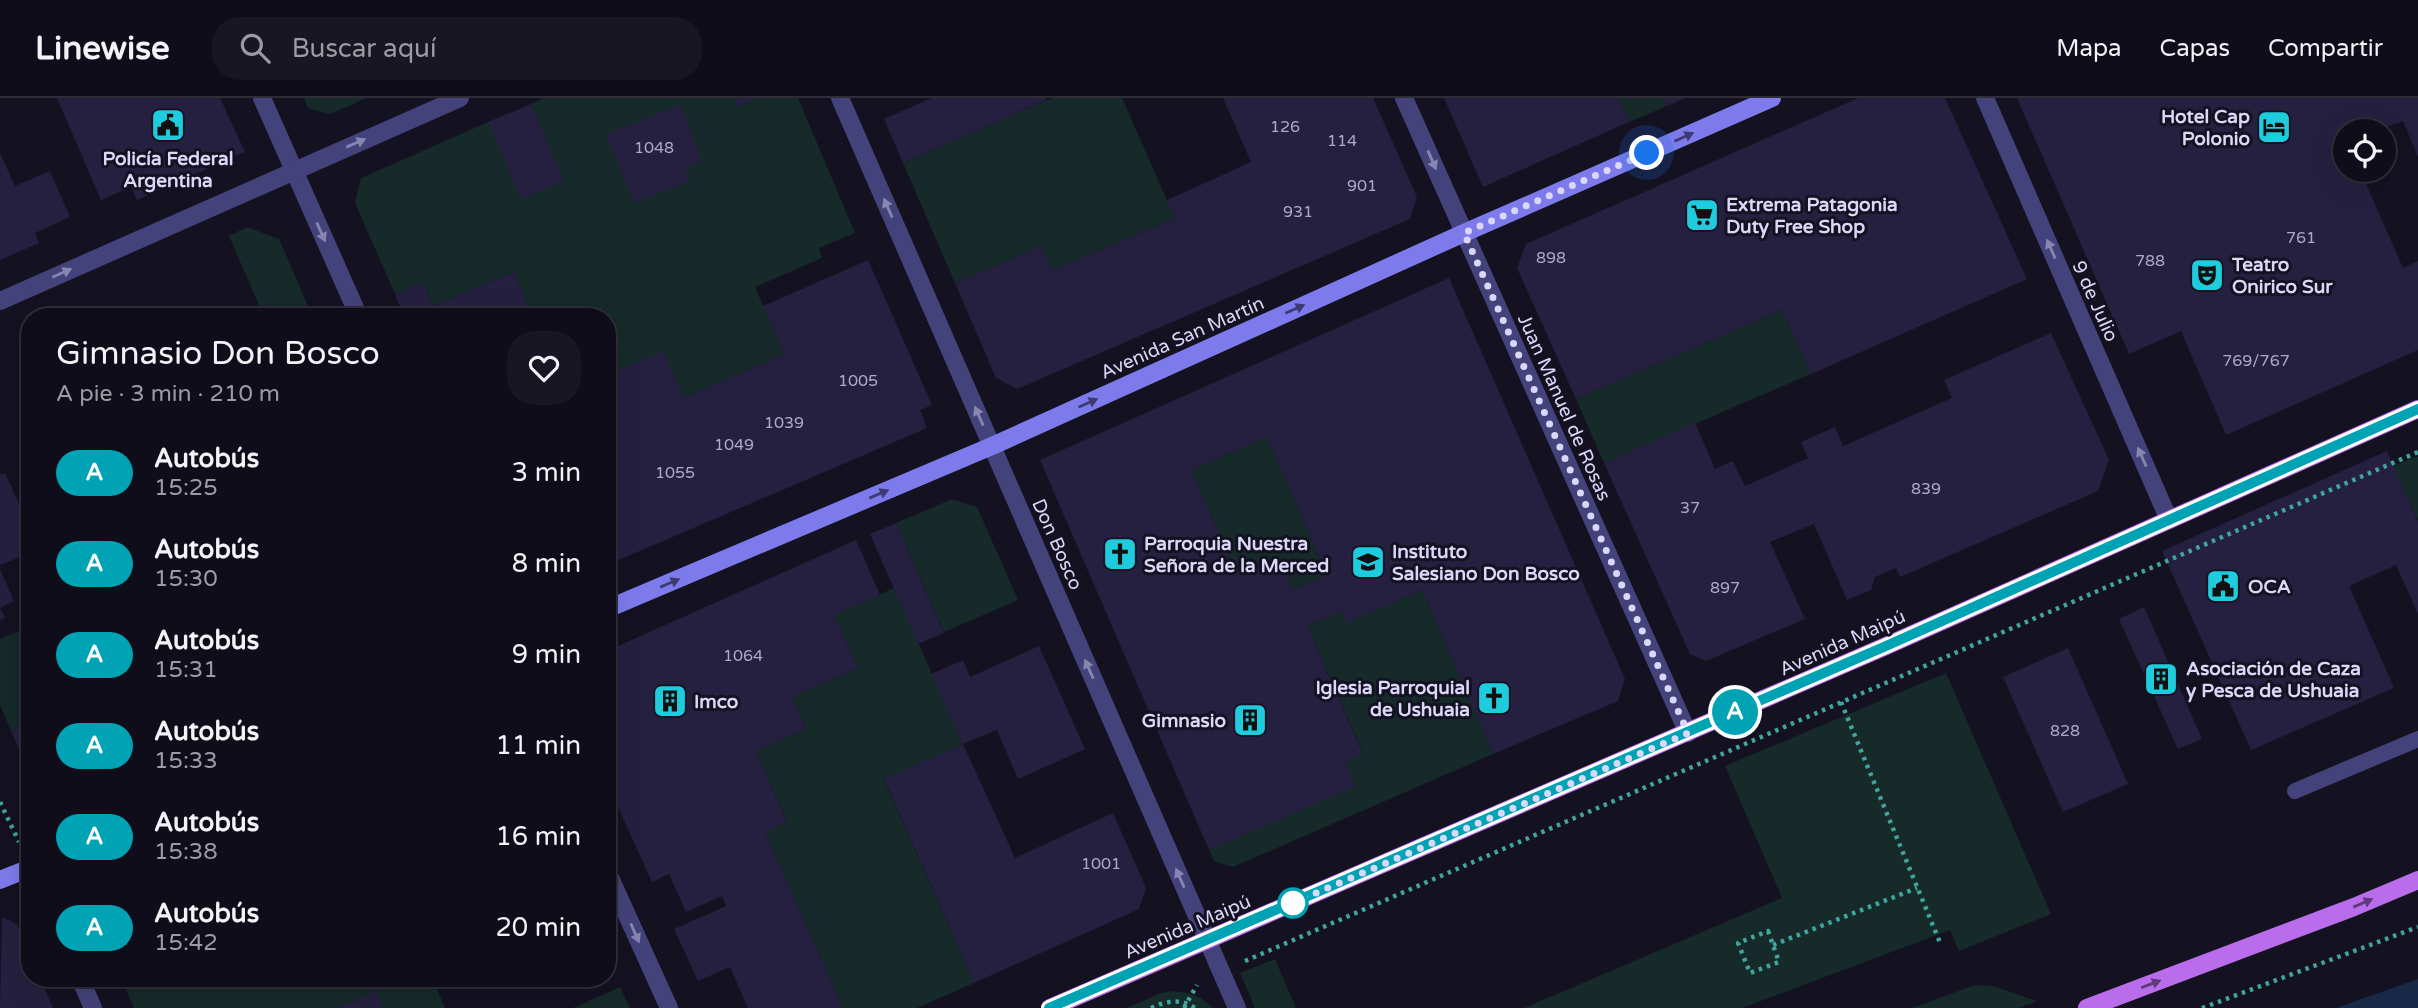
<!DOCTYPE html>
<html lang="es">
<meta charset="utf-8">
<style>
:root{--surface:#0f0d19;--page:#181622;--text:#f1f3f6;--muted:#9b9ca2;--line:#2f2d38}
body{margin:0;font-family:"Varela Round",sans-serif;background:var(--page);color:var(--text);height:100vh;display:flex;flex-direction:column;font-size:26px;white-space:nowrap}
*{box-sizing:border-box;margin:0}
p{font-size:23px;color:var(--muted)}
.icon{flex:none;width:38px;height:38px;fill:none;stroke:currentColor;stroke-width:2;stroke-linecap:round;stroke-linejoin:round}
.map{position:relative;flex:1;overflow:hidden}
.details{position:absolute;left:21px;top:210px;width:595px;height:679px;display:flex;flex-direction:column;background:var(--surface);border-radius:28px;box-shadow:0 7px 28px #0002,0 0 0 2px var(--line)}
.details>*{flex:none}
.badge{padding:0 14px;border-radius:23px;font-size:24px;line-height:46px}
.buttons{position:absolute;left:2333px;top:21px;display:grid;gap:14px}
.buttons a{display:grid;place-items:center;width:63px;height:63px;border-radius:50%;background:var(--surface);box-shadow:0 7px 28px #0002,0 0 0 2px var(--line);font-size:35px}
.you{position:absolute;width:35px;height:35px;margin:-18px;border:5px solid #fff;border-radius:50%;background:#1a73e8;box-shadow:0 0 0 10px #1a73e833}
.map>.badge{position:absolute;translate:-50% -50%;box-shadow:0 0 0 4px #fff}
.round{display:grid;place-items:center;flex:none;width:74px;height:74px;border-radius:28px;background:var(--page)}
.summary{display:flex;align-items:center;justify-content:space-between;height:119px;padding:0 35px}
h1{font-size:33px;font-weight:600;line-height:52px}
ul{padding:0;list-style:none}
li{display:flex;align-items:center;gap:21px;height:91px;padding:0 35px}
li div{flex:1}
li b{display:block;font-size:26px}
li em{font-style:normal}
li .badge{min-width:77px;font-weight:700;text-align:center}
header{display:flex;align-items:center;gap:42px;box-sizing:border-box;height:98px;padding:0 35px;background:var(--surface);border-bottom:2px solid var(--line)}
header strong{font-size:33px}
nav{display:flex;gap:38px;margin-inline-start:auto;font-size:24px}
.search{width:490px;height:63px;background:var(--page);display:flex;align-items:center;gap:18px;box-sizing:border-box;padding:0 24px;border-radius:28px;color:var(--muted);font-size:26px}
.map>svg:first-child{display:block}
</style>
<header>
<strong>Linewise</strong>
<div class="search"><svg class="icon" aria-label="search" viewBox="0 0 24 24"><circle cx="10" cy="10" r="6"/><path d="M15 15l6 6"/></svg>Buscar aquí</div>
<nav><a>Mapa</a><a>Capas</a><a>Compartir</a></nav>
</header>
<div class="map">
<svg width="2418" height="910" viewBox="0 0 2418 910">
<rect width="100%" height="100%" fill="#141121"/>
<g fill="#152a29">
<path d="M304,0H367L330,16L308,10Z"/>
<path d="M544,0H798L855,135L819,150L822,160L755,189L784,256L684,300L663,254L607,277V219H533L514,174L433,208L423,184L395,196L355,105L361,80L488,24L563,82L531,6Z"/>
<path d="M1052,0H1122L1175,120L1053,172L1041,148L955,185L903,65Z"/>
<path d="M1618,0H1663L1667,8L1629,24Z"/>
<path d="M247,129L279,141L313,219H264L229,138Z"/>
<path d="M1782,212L1811,276L1604,365L1576,301Z"/>
<path d="M1267,339L1327,477L1293,492L1278,458L1237,476L1191,372Z"/>
<path d="M2415,359H2418V422L2393,368Z"/>
<path d="M952,401L977,409L1018,502L944,534L896,425Z"/>
<path d="M894,490L963,646L884,682L974,885L917,910H843L765,734L787,723L756,653L806,631L792,599L858,570L834,517Z"/>
<path d="M1422,492L1493,656L1233,769L1214,763L1209,752L1345,663L1363,655L1307,528L1342,513L1348,524Z"/>
<path d="M30,528V625L11,633L0,607V541Z"/>
<path d="M1946,575L2051,816L1959,853L1950,832L1742,910H1524L1782,800L1725,668Z"/>
<path d="M1275,861L1296,910H1255L1240,875Z"/>
<path d="M153,880H369L376,893L407,880H432L445,910H383L375,894L338,910H134L126,892Z"/>
<path d="M1981,887L1993,888L2037,903L2019,910H1912L1972,888Z"/>
<path d="M620,889L630,910H573Z"/>
<path d="M1173,893C1189,894 1201,898 1213,910H1127L1161,895Z"/>
</g>
<path fill="#172946" d="M2418,881V910H2336Z"/>
<g fill="#262040" fill-rule="evenodd">
<path d="M57,0H220L245,54L137,102L131,89L101,102Z"/>
<path d="M734,0H758L738,9Z"/>
<path d="M932,0H1046L1047,2L903,65L884,21Z"/>
<path d="M1223,0H1373L1417,99L1410,121L1017,291L996,280L955,185L1041,148L1053,172L1175,120L1167,102L1251,64Z"/>
<path d="M1444,0H1618L1629,24L1483,89Z"/>
<path d="M1663,0H1686L1667,8Z"/>
<path d="M1858,0H1945L2027,181L1811,276L1782,212L1576,301L1517,170L1526,146Z"/>
<path d="M2017,0H2418V59L2403,23L2376,33H2345V72H2360L2403,170L2418,163V252L2226,337L2181,233L2129,256Z"/>
<path d="M531,6L564,83L521,101L488,24Z"/>
<path d="M680,7L702,63L685,70L690,83L634,105L606,36Z"/>
<path d="M0,55L15,88L50,73L70,119L35,135L39,145L0,162Z"/>
<path d="M868,162L932,307L920,312L927,330L607,467V338L616,334L607,313V277L663,253L684,300L784,256L763,208Z"/>
<path d="M514,174L533,219H404L395,196L423,184L433,208Z"/>
<path d="M1449,180L1625,581L1618,603L1493,656L1422,492L1347,525L1342,513L1307,528L1363,656L1345,663L1356,688L1209,752L1040,362ZM1267,339L1327,477L1293,492L1278,458L1237,476L1191,372Z"/>
<path d="M2051,235L2109,362L2098,393L1900,479L1896,470L1875,479L1871,492L1847,502L1814,426L1770,444L1805,521L1706,563L1690,556L1604,365L1695,325L1715,371L1733,363L1745,388L1808,360L1801,344L1835,329L1843,348L1952,300L1944,282Z"/>
<path d="M2387,353L2418,423V516L2396,467L2349,488L2394,590L2251,652L2162,453Z"/>
<path d="M5,375L30,430V455L0,467V377Z"/>
<path d="M896,425L944,535L918,546L870,436Z"/>
<path d="M856,442L880,497L834,517L858,570L792,599L806,631L756,653L787,724L765,734L843,910H748L730,869L698,883L674,831L726,808L722,798L686,814L669,776L652,784L607,685V553Z"/>
<path d="M0,471L14,503L0,510L5,520L0,522Z"/>
<path d="M2144,509L2202,641L2178,651L2119,521Z"/>
<path d="M1039,548L1085,651L1018,681L997,632L963,646L931,576L963,562L970,579Z"/>
<path d="M2068,550L2128,686L2063,714L2003,579Z"/>
<path d="M30,625V675L11,633Z"/>
<path d="M963,646L1015,760L1113,715L1146,790L1139,811L974,885L884,681Z"/>
<path d="M2,819L17,826L30,855V880H40L53,910H0Z"/>
<path d="M121,880H153L126,892Z"/>
<path d="M369,880H407L376,893Z"/>
<path d="M518,880H549L523,892Z"/>
<path d="M376,893L383,910H338Z"/>
</g>
<g fill="none" stroke-linecap="round" stroke-linejoin="round">
<g stroke="#3fa59e" stroke-width="4.5" stroke-dasharray="3.5 5" stroke-linecap="butt">
<path d="M1841,604L1941,847"/>
<path d="M0,704L19,744"/>
<path d="M1768,833L1779,864L1750,875L1738,845Z"/>
<path d="M1773,847L1917,790"/>
<path d="M1245,863L2418,354"/>
<path d="M1151,910C1166,903 1181,900 1195,910"/>
<path d="M1184,910L1197,887"/>
<path d="M2202,910L2418,829"/>
</g>
<path stroke="#44427a" stroke-width="16" d="M2295,693L2418,641"/>
<g stroke="#44427a" stroke-width="18">
<path d="M262,0L359,219"/>
<path d="M840,0L1237,910"/>
<path d="M1404,0L1688,635"/>
<path d="M1985,0L2169,422"/>
<path d="M0,203L460,0"/>
<path d="M607,773L669,910"/>
<path d="M80,880L93,910"/>
</g>
<g stroke="#7d7bec" stroke-width="18">
<path d="M607,511L992,348L1464,135L1772,0"/>
<path d="M0,782L30,770"/>
</g>
<g stroke="#ba6dea" stroke-width="18">
<path d="M1050,910L1886,548L2418,311"/>
<path d="M2087,910L2354,809L2418,782"/>
</g>
</g>
<defs><path id="oneway-solid" d="M-6-.8H1V-3.2L6.5 0L1 3.2V.8H-6Z" transform="scale(1.75)"/></defs>
<g fill="#3e3b72">
<use href="#oneway-solid" transform="translate(1684 39) rotate(-24)"/>
<use href="#oneway-solid" transform="translate(1295 211) rotate(-24)"/>
<use href="#oneway-solid" transform="translate(1088 305) rotate(-24)"/>
<use href="#oneway-solid" transform="translate(879 396) rotate(-23)"/>
<use href="#oneway-solid" transform="translate(670 485) rotate(-23)"/>
</g>
<g fill="#8885b3">
<use href="#oneway-solid" transform="translate(356 45) rotate(-23)"/>
<use href="#oneway-solid" transform="translate(1432 62) rotate(66)"/>
<use href="#oneway-solid" transform="translate(888 110) rotate(-114)"/>
<use href="#oneway-solid" transform="translate(321 134) rotate(66)"/>
<use href="#oneway-solid" transform="translate(2051 151) rotate(-114)"/>
<use href="#oneway-solid" transform="translate(62 175) rotate(-24)"/>
<use href="#oneway-solid" transform="translate(979 318) rotate(-114)"/>
<use href="#oneway-solid" transform="translate(2142 359) rotate(-114)"/>
<use href="#oneway-solid" transform="translate(1089 571) rotate(-114)"/>
<use href="#oneway-solid" transform="translate(1180 780) rotate(-114)"/>
<use href="#oneway-solid" transform="translate(635 835) rotate(66)"/>
</g>
<g fill="#5f3a7b">
<use href="#oneway-solid" transform="translate(2363 805) rotate(-23)"/>
<use href="#oneway-solid" transform="translate(2151 886) rotate(-21)"/>
</g>
<g fill="none" stroke-linecap="round" stroke-linejoin="round">
<g stroke="#fff" stroke-width="16">
<path id="line" d="M1049,910L1886,548L2418,311"/>
</g>
<use href="#line" stroke="#00a3b4" stroke-width="10"/>
<path stroke="#dad7f9" stroke-width="7" stroke-dasharray="0 12.6" d="M1293,805L1688,635L1464,135L1647,55"/>
</g>
<defs>
<g id="civic-square" transform="scale(1.75)"><rect x="-9" y="-9" width="18" height="18" rx="4" fill="#1fccdd" stroke="#141121"/><path d="M-.6-6.5H3V-4.5H.6V-3L4-1V1h2V6H-6V1h2V-1L-.6-3ZM-1.2 2.5V6h2.4V2.5Z" fill="#111"/></g>
<g id="hotel-square" transform="scale(1.75)"><rect x="-9" y="-9" width="18" height="18" rx="4" fill="#1fccdd" stroke="#141121"/><path d="M-6-4.5h1.5V1H6V5H4.5V3h-9V5H-6ZM-4 0a1.8 1.8 0 1 1 3.6 0ZM.5 0V-2.5h3Q6-2.5 6 0Z" fill="#111"/></g>
<g id="supermarket-square" transform="scale(1.75)"><rect x="-9" y="-9" width="18" height="18" rx="4" fill="#1fccdd" stroke="#141121"/><path d="M-6-5.5h2.5l.6 2H6L4.5 2H-2.5L-4.4-4H-6ZM-1.5 3.2a1.3 1.3 0 1 0 .1 0ZM3 3.2a1.3 1.3 0 1 0 .1 0Z" fill="#111"/></g>
<g id="theatre-square" transform="scale(1.75)"><rect x="-9" y="-9" width="18" height="18" rx="4" fill="#1fccdd" stroke="#141121"/><path d="M-5-5.5Q0-4 5-5.5V0Q5 5 0 6Q-5 5-5 0ZM-3.3-2.5H-1v1.5H-3.3ZM1-2.5H3.3v1.5H1ZM-2.8 1Q0 5.5 2.8 1Z" fill="#111"/></g>
<g id="church-square" transform="scale(1.75)"><rect x="-9" y="-9" width="18" height="18" rx="4" fill="#1fccdd" stroke="#141121"/><path d="M-1.2-6h2.4v3.5h3.3v2.4h-3.3V6h-2.4V-.1h-3.3v-2.4h3.3Z" fill="#111"/></g>
<g id="school-square" transform="scale(1.75)"><rect x="-9" y="-9" width="18" height="18" rx="4" fill="#1fccdd" stroke="#141121"/><path d="M0-5L7-2L0 1L-7-2ZM-4 1L0 2.5L4 1V4Q0 6-4 4Z" fill="#111"/></g>
<g id="building-square" transform="scale(1.75)"><rect x="-9" y="-9" width="18" height="18" rx="4" fill="#1fccdd" stroke="#141121"/><path d="M-4-6H4V6H1V3H-1V6H-4ZM-2.5-4.3h1.7v1.8h-1.7ZM.8-4.3h1.7v1.8H.8ZM-2.5-1h1.7V.8h-1.7ZM.8-1h1.7V.8H.8Z" fill="#111"/></g>
</defs>
<g fill-rule="evenodd">
<use href="#civic-square" x="168" y="27"/>
<use href="#hotel-square" x="2274" y="29"/>
<use href="#supermarket-square" x="1702" y="117"/>
<use href="#theatre-square" x="2207" y="177"/>
<use href="#church-square" x="1120" y="456"/>
<use href="#school-square" x="1368" y="464"/>
<use href="#civic-square" x="2223" y="488"/>
<use href="#building-square" x="2161" y="581"/>
<use href="#church-square" x="1494" y="600"/>
<use href="#building-square" x="670" y="603"/>
<use href="#building-square" x="1250" y="622"/>
</g>
<circle fill="#fff" stroke="#00a3b4" stroke-width="3.5" cx="1293" cy="805" r="14"/>
<g text-anchor="middle" stroke-width="6" stroke-linejoin="round" paint-order="stroke">
<g font-size="16" fill="#ada9cb">
<text x="1285" y="34">126</text>
<text x="1342" y="48">114</text>
<text x="654" y="55">1048</text>
<text x="1362" y="93">901</text>
<text x="1298" y="119">931</text>
<text x="2301" y="145">761</text>
<text x="1551" y="165">898</text>
<text x="2150" y="168">788</text>
<text x="2256" y="268">769/767</text>
<text x="858" y="288">1005</text>
<text x="784" y="330">1039</text>
<text x="734" y="352">1049</text>
<text x="675" y="380">1055</text>
<text x="1926" y="396">839</text>
<text x="1690" y="415">37</text>
<text x="1725" y="495">897</text>
<text x="743" y="563">1064</text>
<text x="2065" y="638">828</text>
<text x="1101" y="771">1001</text>
</g>
<g font-size="19" font-weight="bold" fill="#dad7f9" stroke="#141121" text-anchor="start">
<text x="2250" y="25" text-anchor="end">Hotel Cap<tspan x="2250" dy="22">Polonio</tspan></text>
<text x="168" y="67" text-anchor="middle">Policía Federal<tspan x="168" dy="22">Argentina</tspan></text>
<text x="1726" y="113">Extrema Patagonia<tspan x="1726" dy="22">Duty Free Shop</tspan></text>
<text x="2232" y="173">Teatro<tspan x="2232" dy="22">Onirico Sur</tspan></text>
<text x="1144" y="452">Parroquia Nuestra<tspan x="1144" dy="22">Señora de la Merced</tspan></text>
<text x="1392" y="460">Instituto<tspan x="1392" dy="22">Salesiano Don Bosco</tspan></text>
<text x="2248" y="495">OCA</text>
<text x="2186" y="577">Asociación de Caza<tspan x="2186" dy="22">y Pesca de Ushuaia</tspan></text>
<text x="1470" y="596" text-anchor="end">Iglesia Parroquial<tspan x="1470" dy="22">de Ushuaia</tspan></text>
<text x="694" y="610">Imco</text>
<text x="1226" y="629" text-anchor="end">Gimnasio</text>
</g>
<g font-size="19" fill="#dad7f9" stroke="#141121">
<text transform="translate(2096 203) rotate(66)" y="7">9 de Julio</text>
<text transform="translate(1182 239) rotate(-24)" y="7">Avenida San Martín</text>
<text transform="translate(1565 309) rotate(66)" y="7">Juan Manuel de Rosas</text>
<text transform="translate(1058 446) rotate(66)" y="7">Don Bosco</text>
<text transform="translate(1842 544) rotate(-24)" y="7">Avenida Maipú</text>
<text transform="translate(1187 828) rotate(-23)" y="7">Avenida Maipú</text>
</g>
</g>
</svg>
<div class="buttons">
<a><svg class="icon" aria-label="locate" viewBox="0 0 24 24"><circle cx="12" cy="12" r="6"/><path d="M12 2v4M12 18v4M2 12h4M18 12h4"/></svg></a>
</div>
<div class="you" style="left:1647px;top:55px"></div>
<b class="badge" style="left:1735px;top:614px;background:#00a3b4;color:#fff">A</b>
<section class="details">
<div class="summary"><div><h1>Gimnasio Don Bosco</h1><p>A pie · 3 min · 210 m</p></div><a class="round"><svg class="icon" aria-label="heart" viewBox="0 0 24 24"><path d="M12 20l-8-8c-3-5 5-10 8-4 3-6 11-1 8 4z"/></svg></a></div>
<ul>
<li><span class="badge" style="background:#00a3b4;color:#fff">A</span><div><b>Autobús</b><p>15:25</p></div><em>3 min</em></li>
<li><span class="badge" style="background:#00a3b4;color:#fff">A</span><div><b>Autobús</b><p>15:30</p></div><em>8 min</em></li>
<li><span class="badge" style="background:#00a3b4;color:#fff">A</span><div><b>Autobús</b><p>15:31</p></div><em>9 min</em></li>
<li><span class="badge" style="background:#00a3b4;color:#fff">A</span><div><b>Autobús</b><p>15:33</p></div><em>11 min</em></li>
<li><span class="badge" style="background:#00a3b4;color:#fff">A</span><div><b>Autobús</b><p>15:38</p></div><em>16 min</em></li>
<li><span class="badge" style="background:#00a3b4;color:#fff">A</span><div><b>Autobús</b><p>15:42</p></div><em>20 min</em></li>
</ul>
</section>
</div>
